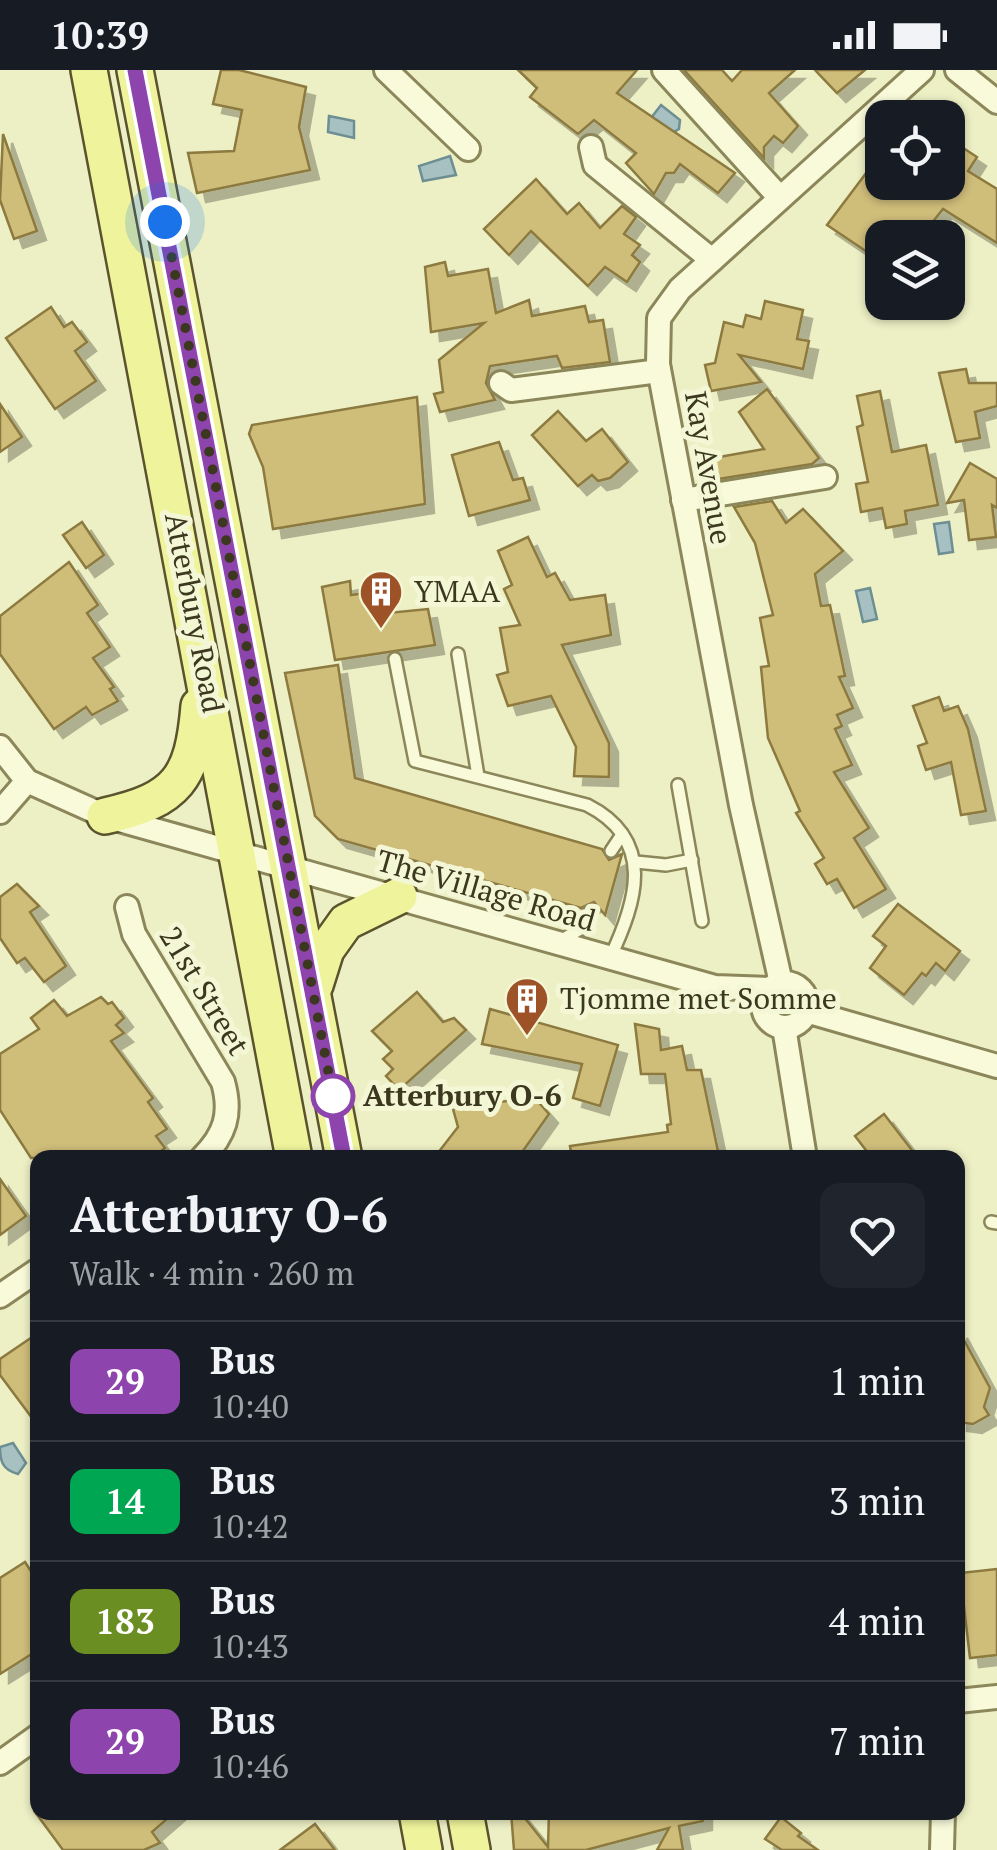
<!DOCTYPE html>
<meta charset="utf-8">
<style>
:root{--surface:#171b24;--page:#20242c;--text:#f1f3f6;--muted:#9ea1a6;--line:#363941}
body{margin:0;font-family:"PT Serif",serif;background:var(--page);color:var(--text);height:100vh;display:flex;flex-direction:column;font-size:38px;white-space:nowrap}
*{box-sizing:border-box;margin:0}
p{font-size:32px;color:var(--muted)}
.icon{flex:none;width:55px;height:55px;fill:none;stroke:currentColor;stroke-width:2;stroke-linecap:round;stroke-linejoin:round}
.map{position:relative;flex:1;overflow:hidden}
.sheet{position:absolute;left:30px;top:1080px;width:935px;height:670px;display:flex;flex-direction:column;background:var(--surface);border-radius:20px;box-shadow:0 2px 8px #0004}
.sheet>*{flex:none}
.badge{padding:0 20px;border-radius:15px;font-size:35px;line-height:65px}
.controls{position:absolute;left:865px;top:30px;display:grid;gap:20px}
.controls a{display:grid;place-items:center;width:100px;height:100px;border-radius:20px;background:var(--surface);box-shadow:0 2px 8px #0004;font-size:50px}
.you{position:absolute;width:50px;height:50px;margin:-25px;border:8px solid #fff;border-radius:50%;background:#1a73e8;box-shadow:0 0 0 15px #1a73e833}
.map>.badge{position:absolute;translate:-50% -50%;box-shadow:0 0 0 5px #fff}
.round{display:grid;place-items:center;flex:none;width:105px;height:105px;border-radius:20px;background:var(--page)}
.overview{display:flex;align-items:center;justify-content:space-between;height:170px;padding:0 40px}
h1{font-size:48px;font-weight:600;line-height:75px}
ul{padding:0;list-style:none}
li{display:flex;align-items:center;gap:30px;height:120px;padding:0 40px;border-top:2px solid var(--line)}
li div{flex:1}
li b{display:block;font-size:38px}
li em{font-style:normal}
li .badge{min-width:110px;font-weight:700;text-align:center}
.status{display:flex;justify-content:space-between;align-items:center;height:70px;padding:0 50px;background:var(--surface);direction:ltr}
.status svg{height:28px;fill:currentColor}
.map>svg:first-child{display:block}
</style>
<div class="status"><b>10:39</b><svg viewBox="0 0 49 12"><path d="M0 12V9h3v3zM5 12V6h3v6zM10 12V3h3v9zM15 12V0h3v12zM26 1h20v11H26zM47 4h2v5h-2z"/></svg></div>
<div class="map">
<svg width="997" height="1780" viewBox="0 0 997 1780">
<defs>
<filter id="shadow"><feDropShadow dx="9" dy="9" stdDeviation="0" flood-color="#0004"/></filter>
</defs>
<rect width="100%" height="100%" fill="#edf0c5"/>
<g fill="#a7c1c3" stroke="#6d8e92" stroke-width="2.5">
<path d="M661,35L680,50L679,59L672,63L651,48Z"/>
<path d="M329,46L354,51V68L328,62Z"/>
<path d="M450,86L456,105L423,111L419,96Z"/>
<path d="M949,452L953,482L939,484L934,454Z"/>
<path d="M870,518L877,549L863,552L856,521Z"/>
<path d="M13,1373L26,1393L18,1404C3,1400 0,1392 0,1377Z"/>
</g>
<g fill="#cfbd7a" stroke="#8c7a3f" stroke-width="2.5" filter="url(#shadow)">
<path d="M221,0H239L306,17L299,57L310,100L197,123L188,83L234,81L242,40L213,34Z"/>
<path d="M518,0H637L617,23L735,103L718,123L680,94L674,103H666L654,124L626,93L636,83L594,50L578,64L530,27L537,18Z"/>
<path d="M684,0H722L732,11L742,0H795L769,23L798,56L783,73L774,66L764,77V88Z"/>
<path d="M815,0H865L837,23Z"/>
<path d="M3,64L37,161L14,169L0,130Z"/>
<path d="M948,68L977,87L968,101L997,119V173L943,139L920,168H882V192L827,155L882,82V112H919L931,120L936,112H948Z"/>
<path d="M536,109L567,144L579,133L600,158L622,136L636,147L624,164L640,175L632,185L640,192L627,212L605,197L588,216L531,161L509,185L484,159Z"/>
<path d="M445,192L448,206L488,199L496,243L529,230L532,246L585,236L589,252L603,250L610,292L562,298L557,286L490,296L486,313L495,330L440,342L434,324L443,322L439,290L484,253L431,262L425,197Z"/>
<path d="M765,231L803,240L797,269L809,271L803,299L739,285L761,312L711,321L705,295L715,293L724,252L743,257L746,245L761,249Z"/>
<path d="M51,237L64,257L72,252L87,272L75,281L96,311L55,339L6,268Z"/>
<path d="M966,299L969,313H997V336L975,342L980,368L956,372L939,303Z"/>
<path d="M767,319L819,388L812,394L712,410L708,389L764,379L739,342Z"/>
<path d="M880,321L892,382L926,375L938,435L905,441L907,454L886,458L882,438L861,442L856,414L868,412L857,357L863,355L857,326Z"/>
<path d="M417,327L425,434L273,459L263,397L249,364L252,355Z"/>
<path d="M0,334L22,367L0,382Z"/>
<path d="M558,341L586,371L602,359L628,392L610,408L598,411L592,405L578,416L532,365Z"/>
<path d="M499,372L513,410L523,408L530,430L469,446L452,385Z"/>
<path d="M970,393L997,409V438L992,435L996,467L969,470L964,430L947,433Z"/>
<path d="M772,431L786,453L803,439L843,481L815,504L821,536L830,535L845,606L839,607L853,638L837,645L842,656L835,659L852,695L834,702L869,758L854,768L886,819L854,838L837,809L827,814L815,794L824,788L796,743L800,741L768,668L761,597L769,596L760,548L773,545L755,473L734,437Z"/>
<path d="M82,452L104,485L86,498L63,465Z"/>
<path d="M528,467L547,507L555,503L570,530L605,525L611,565L562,575L609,673V707L574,706L576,677L551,626L508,636L497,605L508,602L500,558L520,555L504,519L512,515L498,481Z"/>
<path d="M69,492L98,535L87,543L110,577L93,588L114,617L110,619L118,631L92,645L86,637L54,659L0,584V546Z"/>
<path d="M350,511L351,525L373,522L378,544L428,539L435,575L335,590L322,517Z"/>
<path d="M338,595L355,708L602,779L609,790L622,784L605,845L594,832L581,838L338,769L315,746L285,603Z"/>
<path d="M939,627L944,641L958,636L968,659L986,741L961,745L951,692L926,700L918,676L927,673L913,636Z"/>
<path d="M17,814L39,836L30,842L66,896L44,912L25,888L17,893L0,868V827Z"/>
<path d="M898,834L960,881L945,901L936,893L926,906L922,903L904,925L870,898L886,876L873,866Z"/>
<path d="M417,922L443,952L454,948L466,960L399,1020L386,1006L393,999L383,989L392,981L372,961Z"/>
<path d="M101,927L108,934L112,932L124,948L116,955L124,963L111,971L153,1028L148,1032L167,1059L156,1066L165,1078L152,1088H31L0,1040V984L39,959L31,948L54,930L67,946Z"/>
<path d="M490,939L618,975L600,1036L573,1028L582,994L482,974Z"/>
<path d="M635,954L659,959L661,980L682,976L687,1000H701L719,1086L560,1088L571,1082L570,1076L668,1062L667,1055L671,1054L665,1004H641Z"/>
<path d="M534,1027L549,1044L518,1088H434L458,1057L453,1039Z"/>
<path d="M884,1044L918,1088H872L855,1066Z"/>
<path d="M0,1109L26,1146L0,1165Z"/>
<path d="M958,1259L990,1318L984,1337L989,1345L973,1354L958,1352Z"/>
<path d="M38,1263V1356L0,1305V1289Z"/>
<path d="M25,1492L38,1512V1580L0,1604V1508Z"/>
<path d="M997,1499V1585L970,1588L960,1503Z"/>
<path d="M35,1742H175L152,1762L160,1773L144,1780H63Z"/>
<path d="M511,1742H520L548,1777L549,1742H563L565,1748L590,1742H703V1751L679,1756L683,1780H657L669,1758L586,1780H514Z"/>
<path d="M781,1747L801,1763L798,1766L818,1780H782L765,1769Z"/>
<path d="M315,1754L335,1780H280Z"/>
</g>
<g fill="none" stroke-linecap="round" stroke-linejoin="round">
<g stroke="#8c875a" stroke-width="16">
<g id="service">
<path d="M458,584L478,706"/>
<path d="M395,589L415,691L587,735C656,770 637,831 610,888"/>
<path d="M678,715L702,851"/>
<path d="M611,781L621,766"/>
<path d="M636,792L666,795L692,790"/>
<path d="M559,872L580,859L590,841"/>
<path d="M991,1152L997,1153"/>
</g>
</g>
<g stroke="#8c875a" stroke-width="28">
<g id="minor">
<path d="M386,0L468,79"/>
<path d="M664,0L780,128"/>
<path d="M957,0L997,32"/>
<path d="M591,77L595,95L712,190"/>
<path d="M501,313L511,320L659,301"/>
<path d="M683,430L825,407"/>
<path d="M0,677L27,711L105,746L715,917L769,919"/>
<path d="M0,742L27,711"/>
<path d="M127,837L134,864L223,1012C232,1044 225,1065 202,1088"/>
<path d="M781,913L741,735L658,294L659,248L680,219L922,0"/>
<circle cx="785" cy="935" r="22"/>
<path d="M806,941L997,996"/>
<path d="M784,957L805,1088"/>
<path d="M0,1226L38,1200"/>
<path d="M958,1631L997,1627"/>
<path d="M0,1693L38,1666"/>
<path d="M942,1780L943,1742"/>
</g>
</g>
<g stroke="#5a532e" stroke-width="40">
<g id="primary">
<path d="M89,0L294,1088"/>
<path d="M135,0L344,1088"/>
<path d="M105,746C178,730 193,708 199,636"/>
<path d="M315,915L326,880L346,852L399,826"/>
<path d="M417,1742L424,1780"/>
<path d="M465,1742L472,1780"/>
</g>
</g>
<use href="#service" stroke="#f8fad9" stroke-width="11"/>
<use href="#minor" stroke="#f8fad9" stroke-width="22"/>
<use href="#primary" stroke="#eff49c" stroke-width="35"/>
</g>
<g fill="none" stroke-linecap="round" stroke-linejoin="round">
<g stroke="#fff" stroke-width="22">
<path id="line" d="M135,0L344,1088"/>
</g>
<use href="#line" stroke="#8e44ad" stroke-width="15"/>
<path stroke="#3c371f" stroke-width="10" stroke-dasharray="0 18" d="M165,152L333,1026"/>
</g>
<defs>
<g id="building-pin" transform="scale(2.25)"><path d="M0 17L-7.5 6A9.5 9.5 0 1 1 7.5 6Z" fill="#9e5228" stroke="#f4f7d5"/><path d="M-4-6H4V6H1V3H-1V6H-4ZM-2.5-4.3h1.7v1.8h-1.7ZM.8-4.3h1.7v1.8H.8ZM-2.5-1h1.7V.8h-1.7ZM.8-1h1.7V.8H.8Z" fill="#fff"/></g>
</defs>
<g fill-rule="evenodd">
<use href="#building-pin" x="381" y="522"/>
<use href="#building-pin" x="527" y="929"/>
</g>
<circle fill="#fff" stroke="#8e44ad" stroke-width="5" cx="333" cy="1026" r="20"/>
<g text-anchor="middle" stroke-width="10" stroke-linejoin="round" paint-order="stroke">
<g font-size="30" fill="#3c371f" stroke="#f4f7d5">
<text transform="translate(708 398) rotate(80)" y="10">Kay Avenue</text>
<text transform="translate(194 543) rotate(79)" y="10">Atterbury Road</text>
<text transform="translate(486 821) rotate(16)" y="10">The Village Road</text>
<text transform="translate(204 921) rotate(59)" y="10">21st Street</text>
</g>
<g font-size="30" fill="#3c371f" stroke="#f4f7d5" text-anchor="start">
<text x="414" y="532">YMAA</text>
<text x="560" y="939">Tjomme met Somme</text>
</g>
<g font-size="30" font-weight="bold" fill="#3c371f" stroke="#f4f7d5" text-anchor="start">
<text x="363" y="1036">Atterbury O-6</text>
</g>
</g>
</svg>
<div class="controls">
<a><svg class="icon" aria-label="locate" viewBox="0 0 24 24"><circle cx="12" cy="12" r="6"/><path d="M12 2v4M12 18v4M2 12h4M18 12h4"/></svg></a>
<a><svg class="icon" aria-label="layers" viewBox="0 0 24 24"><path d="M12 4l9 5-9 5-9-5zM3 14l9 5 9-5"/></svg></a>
</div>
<div class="you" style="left:165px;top:152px"></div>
<section class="sheet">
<div class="overview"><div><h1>Atterbury O-6</h1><p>Walk · 4 min · 260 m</p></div><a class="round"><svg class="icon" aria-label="heart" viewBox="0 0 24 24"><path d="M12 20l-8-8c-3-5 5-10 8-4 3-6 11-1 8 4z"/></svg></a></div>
<ul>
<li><span class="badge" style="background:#8e44ad;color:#fff">29</span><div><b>Bus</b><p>10:40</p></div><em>1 min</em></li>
<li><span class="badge" style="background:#00a651;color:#fff">14</span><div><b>Bus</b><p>10:42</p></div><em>3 min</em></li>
<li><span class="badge" style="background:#6b8e23;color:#fff">183</span><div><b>Bus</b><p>10:43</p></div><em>4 min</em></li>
<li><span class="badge" style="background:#8e44ad;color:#fff">29</span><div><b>Bus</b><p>10:46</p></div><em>7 min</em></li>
</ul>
</section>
</div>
